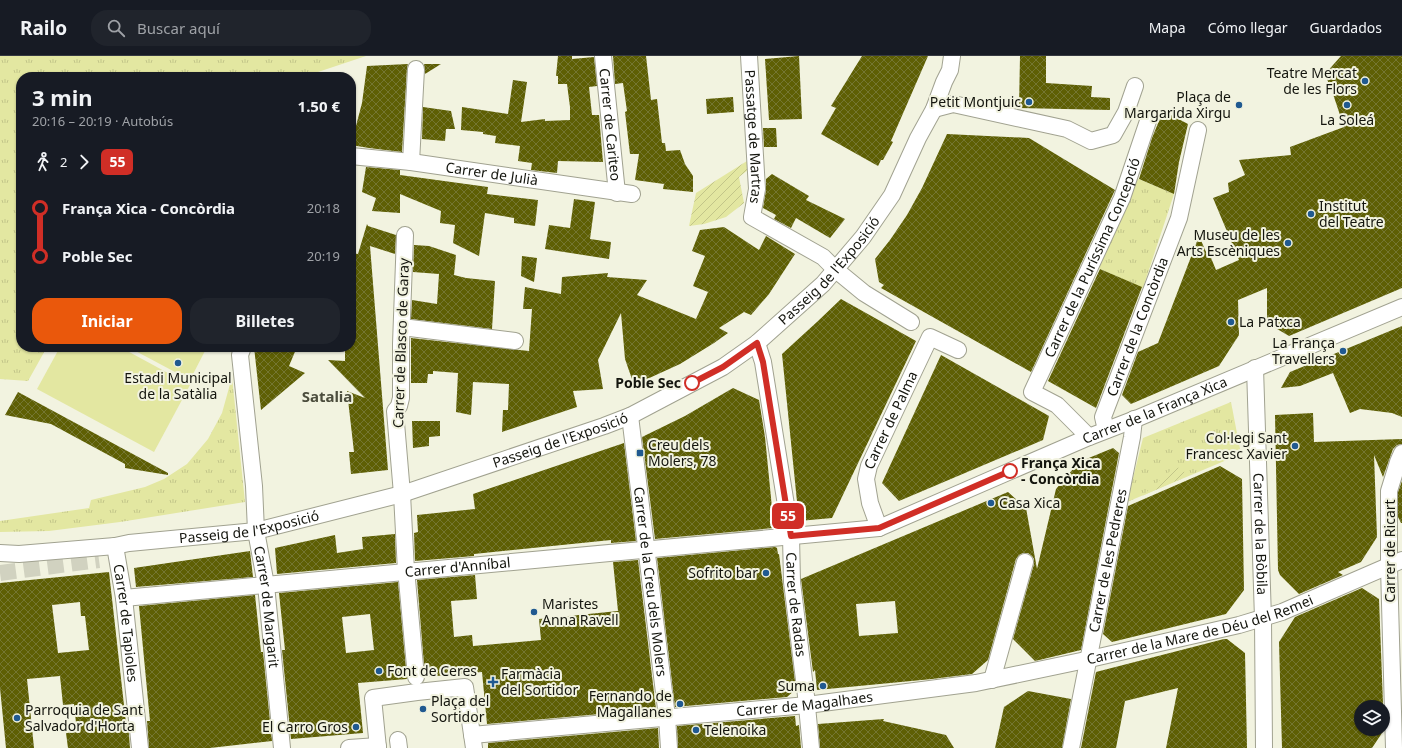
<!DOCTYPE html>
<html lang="es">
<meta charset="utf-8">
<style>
:root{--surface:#171b24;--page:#20242c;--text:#f1f3f6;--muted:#9ea1a6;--line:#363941;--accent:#ea580c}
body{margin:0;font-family:"Noto Sans",sans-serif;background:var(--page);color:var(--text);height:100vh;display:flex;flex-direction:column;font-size:15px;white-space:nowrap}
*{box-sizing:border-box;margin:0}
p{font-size:13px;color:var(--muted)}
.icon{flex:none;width:22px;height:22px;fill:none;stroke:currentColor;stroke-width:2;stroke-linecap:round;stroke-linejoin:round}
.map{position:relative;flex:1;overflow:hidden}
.drawer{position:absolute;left:16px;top:16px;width:340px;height:280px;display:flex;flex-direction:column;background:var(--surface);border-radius:16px;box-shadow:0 1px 3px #0004}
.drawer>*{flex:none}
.badge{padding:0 8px;border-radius:6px;font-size:14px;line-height:26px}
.fabs{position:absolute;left:1354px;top:644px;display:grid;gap:8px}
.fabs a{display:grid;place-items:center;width:36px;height:36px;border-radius:50%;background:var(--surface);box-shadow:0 1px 3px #0004;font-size:20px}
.map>.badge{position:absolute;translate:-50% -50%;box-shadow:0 0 0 2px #fff}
.legs{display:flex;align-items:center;gap:6px;height:44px;padding:0 16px;font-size:13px}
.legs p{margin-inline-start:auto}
.overview{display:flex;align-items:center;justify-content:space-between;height:68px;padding:0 16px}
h1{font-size:22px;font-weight:700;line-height:30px}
.cta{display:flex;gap:8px;margin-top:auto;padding:8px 16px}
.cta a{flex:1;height:46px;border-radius:16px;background:var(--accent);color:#fff;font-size:16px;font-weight:700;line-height:46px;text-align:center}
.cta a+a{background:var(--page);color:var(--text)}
ul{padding:0 16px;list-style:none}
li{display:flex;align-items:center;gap:14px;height:48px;font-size:15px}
li i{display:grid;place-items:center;width:6px;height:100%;margin:0 5px;background:currentColor}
li i::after{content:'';width:10px;height:10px;margin:-5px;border:3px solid;border-radius:50%;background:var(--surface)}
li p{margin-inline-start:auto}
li:first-child i{background:linear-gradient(#0000 50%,currentColor 0)}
li:last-child i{background:linear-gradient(currentColor 50%,#0000 0)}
header{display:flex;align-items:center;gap:24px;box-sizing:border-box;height:56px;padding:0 20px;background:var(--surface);border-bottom:1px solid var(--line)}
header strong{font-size:19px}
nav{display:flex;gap:22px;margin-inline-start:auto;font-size:14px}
.search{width:280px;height:36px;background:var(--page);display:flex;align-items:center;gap:10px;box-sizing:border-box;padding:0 14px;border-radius:16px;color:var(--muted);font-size:15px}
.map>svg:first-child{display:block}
</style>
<header>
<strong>Railo</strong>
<div class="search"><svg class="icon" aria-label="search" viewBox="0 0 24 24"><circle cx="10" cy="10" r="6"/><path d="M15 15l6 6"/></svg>Buscar aquí</div>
<nav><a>Mapa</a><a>Cómo llegar</a><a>Guardados</a></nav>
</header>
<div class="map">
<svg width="1402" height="692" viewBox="0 0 1402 692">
<defs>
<pattern id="grass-tufts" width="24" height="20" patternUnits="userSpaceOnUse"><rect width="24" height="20" fill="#e3e7a1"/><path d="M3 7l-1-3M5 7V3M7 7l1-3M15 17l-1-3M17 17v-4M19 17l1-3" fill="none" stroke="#c2c589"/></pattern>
<pattern id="garden-furrows" width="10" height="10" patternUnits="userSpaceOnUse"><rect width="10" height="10" fill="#e3e7a1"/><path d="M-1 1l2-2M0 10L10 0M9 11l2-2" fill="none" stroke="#c2c589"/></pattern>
<pattern id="building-cross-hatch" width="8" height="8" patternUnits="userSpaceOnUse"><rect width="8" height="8" fill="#5e5f04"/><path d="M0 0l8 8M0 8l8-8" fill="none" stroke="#747631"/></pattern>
</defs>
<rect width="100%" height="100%" fill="#f2f3e0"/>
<g fill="url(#grass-tufts)">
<path d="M0,0H366L303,21H21V291H47L28,325L0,323Z"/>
<path d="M1136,122L1174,138L1143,232L1098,212Z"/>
<path d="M232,321L245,446L120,466L49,475L0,476V465L89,452L91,444L145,431L164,423L187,408L208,383L222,357Z"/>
<path d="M1231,346L1241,398L1127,446L1143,382Z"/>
</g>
<g fill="url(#garden-furrows)">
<path d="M747,105V110L748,114L739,121L744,147L726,161L704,168L689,170L696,137Z"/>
<path d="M1176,410L1189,419L1142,440Z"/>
</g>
<g fill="#e3e7a1">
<path d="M60,291H120L190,329L154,396L37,333Z"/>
<path d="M128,291H207L190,324Z"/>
</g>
<g fill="url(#building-cross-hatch)" fill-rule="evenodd">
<path d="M558,0H572V3L594,1L597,30L589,31L592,59H599L603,106L558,105L557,117L531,114L532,107L518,105L520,90L495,87L496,80L483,78V76L461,74L462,51L508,58L513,24L527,26L521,66L545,63V65L570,64V51L567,28H558V20H556Z"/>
<path d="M613,0H646L651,44L657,43L662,87H665L666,95L680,94L685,108L693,120V136L663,133L664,128L635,124L639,98H630L625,56L627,55L623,27L615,28Z"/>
<path d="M799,0L802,63L769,64L765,3Z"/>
<path d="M862,0H928L891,85L893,86L883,104H881L878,110L821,78L836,52L831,50Z"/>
<path d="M1020,0H1046V27L1092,30L1091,41L1110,42V54L1019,52Z"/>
<path d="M1341,0H1402V232L1289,280L1267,267V232L1238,244L1239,279L1219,310L1131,348L1122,339L1138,296L1158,287L1199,180L1207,198L1209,197L1216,214L1239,204L1213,142L1229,136L1228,127L1245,119L1239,104L1291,99L1290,91L1344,71L1333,38L1325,18Z"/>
<path d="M408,8L407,12L402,96L369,92L351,89L362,47L367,10Z"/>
<path d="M424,8H441L425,18Z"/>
<path d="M733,41L734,56L707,58L706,43Z"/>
<path d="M423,51L451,55L455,73H446L445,85L422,83Z"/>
<path d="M1163,55L1188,68L1179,106L1174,138L1139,123L1152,82Z"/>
<path d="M763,72H776L777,91H764Z"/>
<path d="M947,78L1029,82L1115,134L1031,316L881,232L884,229L879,226L875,203L890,184L907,159L922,132Z"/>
<path d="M366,111L400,114V119L488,131L487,138L538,144L535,170L514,167V162L485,157L479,200L453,187L455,169L440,167L441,155L400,138V157L372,155L376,142L362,136Z"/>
<path d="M772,118L809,140L806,144L845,163L830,182L796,162L791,172L774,163L776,159L763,152L766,134V123Z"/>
<path d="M574,143L595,146L590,183L611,186L609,203L545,193L549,169L570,172Z"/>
<path d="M367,168L368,170L396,179L395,198L370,190L388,414L351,418L349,396H354L347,335L365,342L328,304L345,305V291H351V197L358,198Z"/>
<path d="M724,171L759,194L766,180L795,198L769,238L751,259L744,256L719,272L728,277L714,287L680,308L634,329L625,303L621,257L598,304L603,333L573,335L577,351L502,376L503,354H508L509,328L473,326L471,359L456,356L458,317L433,315V318H428L427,327H411V282L529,295L532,253H523L525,231L561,238L562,221L608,217L607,221L647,224L637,239L696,263L708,236L693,230L705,200L692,195L700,174Z"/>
<path d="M414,189L429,190L456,199L454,219L466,222L495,225L492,273L411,263L412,244L437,248L439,218L413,216Z"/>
<path d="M522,200L537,202L534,226L521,220Z"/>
<path d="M1100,213L1142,231L1096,352L1048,325Z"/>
<path d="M841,243L916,285L832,462L799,465L782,298L818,265Z"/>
<path d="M1402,270V361L1392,357L1360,353L1350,357L1333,317L1300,330L1281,332L1290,316Z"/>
<path d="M254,291H297L289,310L305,317L261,354Z"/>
<path d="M941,299L1049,360L1043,384L899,445L882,427Z"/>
<path d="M733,332L759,344L765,381L774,472L655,483L642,381L685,360Z"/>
<path d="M18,336L168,417V419L125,412V408L51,368L5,359Z"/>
<path d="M1313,357L1314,386L1402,383V388L1397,389L1393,393L1383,421L1374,399L1377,481L1361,506L1338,516L1343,519L1299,538L1280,519L1278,514L1275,359Z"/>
<path d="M412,365H440V380L429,381V390L413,392Z"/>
<path d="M624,387L636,485L611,487V484L474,498V500L415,505L414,477L418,476L417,459L475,453L473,438Z"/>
<path d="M1113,392L1119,397L1081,594L1035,605L1013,583L1034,508V503L1032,500L1028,497H1023L1019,499L1016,503L988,604L972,618L932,623L817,634L815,614L813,616L801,523L1008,436L1026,452L1037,513L1056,433L1079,406ZM895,545L898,577L859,580L856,548Z"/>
<path d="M1220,410L1242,423L1244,534L1226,558L1112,586L1103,578L1128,450Z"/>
<path d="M1402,425V467H1401L1398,461V436Z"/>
<path d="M395,478L396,507L277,518L275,492L335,479L337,497L363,493L362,481Z"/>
<path d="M775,491L777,492L778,498H779L796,633L787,641L675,651L657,502Z"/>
<path d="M250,495L253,521L136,531L134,512Z"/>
<path d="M638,504L656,653L487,668L482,616L425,621L417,524L475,519L477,543L451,545L454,581L472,579L473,590L541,584L539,563L618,555L613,506Z"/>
<path d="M109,516L126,667H128L130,692H68L66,677L77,676L74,648L63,649L60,620L27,623L34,692H6L0,632V527ZM80,546L81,560H85L89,594L58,597L52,549Z"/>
<path d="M398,526L407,623L358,627L363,677L291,683L282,594H285L279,537ZM370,558L374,594L346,597L342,561Z"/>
<path d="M1362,532L1379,543L1384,674L1372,692H1282L1279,586L1295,561ZM1361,651H1383V673H1361Z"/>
<path d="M255,539L261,596H263L272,685L210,692H149L147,665H150L139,550Z"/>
<path d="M1224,583H1227L1245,597L1247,692H1166L1178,632L1125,645L1116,692H1081L1096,616Z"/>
<path d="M1028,635L1071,643L1062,692H995L1004,651Z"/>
<path d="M795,660L796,670L799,669L801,692H678L677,670Z"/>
<path d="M884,663L883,665L946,679L954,692H820L818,668Z"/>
<path d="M658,672L659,692H488V687Z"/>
</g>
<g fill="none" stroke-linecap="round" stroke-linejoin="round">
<path stroke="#d1d2c0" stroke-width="16" stroke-dasharray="16 8" stroke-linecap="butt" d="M0,517L99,504"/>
<g stroke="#a1a290" stroke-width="18">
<g id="minor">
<path id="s1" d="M603,0L617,137"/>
<path id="s2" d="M749,0L757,133L752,161L823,201L836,214L864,237L911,266"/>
<path d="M934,53L953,48L1067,73L1091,85L1113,79L1126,56L1135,30"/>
<path id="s3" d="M351,100L411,106L632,138"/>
<path d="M411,106L416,13"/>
<path d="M405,179L401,288V342L399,350L395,355L402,438L406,515"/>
<path d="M402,271L515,285"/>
<path id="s4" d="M757,287L763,306L791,480L792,526L806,640L811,692"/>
<path id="s5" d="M243,291L240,299L254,430L256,475L266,529L282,692"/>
<path id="s6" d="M1255,312L1263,563L1264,692"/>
<path id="s7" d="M630,360L667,661L669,692"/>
<path id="s8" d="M1106,374L1103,361L1179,162L1198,74"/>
<path id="s9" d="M1089,381L1057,349L1032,336L1122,142L1148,65"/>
<path id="s10" d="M879,472L870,447L866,423L869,410L930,281L958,294"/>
<path id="s11" d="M115,490L124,542L140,692"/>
<path id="s12" d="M0,497L19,498L115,490L129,487L256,475L402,438L604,370L630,360L723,311L757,287L823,228L863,181L892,139L918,82L934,53L944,26L950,14L952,0"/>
<path d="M407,524L416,621"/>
<path id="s13" d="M124,542L879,472L1089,381L1138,362L1402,251"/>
<path d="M992,624L1025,506"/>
<path id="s14" d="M472,679L807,649L976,627L1081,605L1239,569L1282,556L1402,504"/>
<path d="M398,684L399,692"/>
<path d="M349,692L378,690"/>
<path d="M378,692L373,642L417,636L465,631L474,692"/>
<path id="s15" d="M1071,692L1132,381L1134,363"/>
<path d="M1394,692L1389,511V435L1398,406L1402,397"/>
</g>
</g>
<use href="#minor" stroke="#fff" stroke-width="16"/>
</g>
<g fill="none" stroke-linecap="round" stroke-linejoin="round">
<g stroke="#fff" stroke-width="9">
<path id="line-1" d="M692,327L723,311L757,287L763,306L791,480L879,472L1010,415"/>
</g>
<use href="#line-1" stroke="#d02e26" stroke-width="6"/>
</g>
<g fill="#205990" stroke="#f2f3e0" stroke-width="1.5">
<circle cx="1365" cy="25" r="4"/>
<circle cx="1029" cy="46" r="4"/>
<circle cx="1239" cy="49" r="4"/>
<circle cx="1347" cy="49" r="4"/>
<circle cx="1311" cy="158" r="4"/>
<circle cx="1288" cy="187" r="4"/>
<circle cx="1231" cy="266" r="4"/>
<circle cx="1343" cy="295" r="4"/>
<circle cx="178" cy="307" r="4"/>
<circle cx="1295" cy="390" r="4"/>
<rect x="636" y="393" width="8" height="8" rx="2"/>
<circle cx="991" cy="447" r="4"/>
<circle cx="766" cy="517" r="4"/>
<circle cx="534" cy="556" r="4"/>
<circle cx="379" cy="615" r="4"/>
<path d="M491 620h4v4h4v4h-4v4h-4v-4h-4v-4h4z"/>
<circle cx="823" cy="630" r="4"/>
<circle cx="680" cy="648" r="4"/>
<circle cx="423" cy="653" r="4"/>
<circle cx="17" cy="662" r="4"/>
<circle cx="356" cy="671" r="4"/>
<circle cx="696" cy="674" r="4"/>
</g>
<g fill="#fff" stroke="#d02e26" stroke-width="2">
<circle cx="692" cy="327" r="7"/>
<circle cx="1010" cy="415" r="7"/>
</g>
<g text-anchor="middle" stroke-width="4" stroke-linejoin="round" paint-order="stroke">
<g font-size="14" fill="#14150e" stroke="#f2f3e0" text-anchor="end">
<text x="1357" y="22">Teatre Mercat<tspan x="1357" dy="16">de les Flors</tspan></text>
<text x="1231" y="46">Plaça de<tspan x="1231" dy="16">Margarida Xirgu</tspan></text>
<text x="1021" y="51">Petit Montjuic</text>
<text x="1347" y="69" text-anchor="middle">La Soleá</text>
<text x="1319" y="155" text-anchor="start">Institut<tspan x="1319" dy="16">del Teatre</tspan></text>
<text x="1280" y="184">Museu de les<tspan x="1280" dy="16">Arts Escèniques</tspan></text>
<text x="1239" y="271" text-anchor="start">La Patxca</text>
<text x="1335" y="292">La França<tspan x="1335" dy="16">Travellers</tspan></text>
<text x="178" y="327" text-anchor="middle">Estadi Municipal<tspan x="178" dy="16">de la Satàlia</tspan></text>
<text x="1287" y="387">Col·legi Sant<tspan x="1287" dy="16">Francesc Xavier</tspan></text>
<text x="648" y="394" text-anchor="start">Creu dels<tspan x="648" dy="16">Molers, 78</tspan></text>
<text x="999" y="452" text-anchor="start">Casa Xica</text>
<text x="758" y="522">Sofrito bar</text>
<text x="542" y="553" text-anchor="start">Maristes<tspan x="542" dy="16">Anna Ravell</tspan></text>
<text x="387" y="620" text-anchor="start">Font de Ceres</text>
<text x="501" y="623" text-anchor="start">Farmàcia<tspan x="501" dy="16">del Sortidor</tspan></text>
<text x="815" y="635">Suma</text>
<text x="672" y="645">Fernando de<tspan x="672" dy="16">Magallanes</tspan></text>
<text x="431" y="650" text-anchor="start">Plaça del<tspan x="431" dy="16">Sortidor</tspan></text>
<text x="25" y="659" text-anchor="start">Parroquia de Sant<tspan x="25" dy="16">Salvador d'Horta</tspan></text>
<text x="348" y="676">El Carro Gros</text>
<text x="704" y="679" text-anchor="start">Telenoika</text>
</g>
<g font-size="14" fill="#14150e" stroke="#f2f3e0">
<text dy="5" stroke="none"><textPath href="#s1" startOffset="69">Carrer de Cariteo</textPath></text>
<text dy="5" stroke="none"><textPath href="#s2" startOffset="81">Passatge de Martras</textPath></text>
<text dy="5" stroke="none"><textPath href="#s3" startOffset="142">Carrer de Julià</textPath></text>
<text dy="5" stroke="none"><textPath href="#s9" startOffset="221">Carrer de la Puríssima Concepció</textPath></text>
<text dy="5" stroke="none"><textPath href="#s12" startOffset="898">Passeig de l'Exposició</textPath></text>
<text dy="5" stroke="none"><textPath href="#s8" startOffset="110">Carrer de la Concòrdia</textPath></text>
<text transform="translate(401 287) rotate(-88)" y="5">Carrer de Blasco de Garay</text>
<text dy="5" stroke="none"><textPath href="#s13" startOffset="1058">Carrer de la França Xica</textPath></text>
<text dy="5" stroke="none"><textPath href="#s10" startOffset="115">Carrer de Palma</textPath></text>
<text dy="5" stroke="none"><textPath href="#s12" startOffset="575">Passeig de l'Exposició</textPath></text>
<text dy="5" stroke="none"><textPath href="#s12" startOffset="251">Passeig de l'Exposició</textPath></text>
<text dy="5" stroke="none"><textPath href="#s6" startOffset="166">Carrer de la Bòbila</textPath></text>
<text transform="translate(1390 495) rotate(-90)" y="5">Carrer de Ricart</text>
<text dy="5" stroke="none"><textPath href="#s15" startOffset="191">Carrer de les Pedreres</textPath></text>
<text dy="5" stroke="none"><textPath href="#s13" startOffset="335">Carrer d'Anníbal</textPath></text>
<text dy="5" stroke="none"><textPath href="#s7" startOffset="167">Carrer de la Creu dels Molers</textPath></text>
<text dy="5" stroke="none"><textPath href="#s4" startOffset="265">Carrer de Radas</textPath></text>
<text dy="5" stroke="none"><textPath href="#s5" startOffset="262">Carrer de Margarit</textPath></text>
<text dy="5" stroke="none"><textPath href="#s11" startOffset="78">Carrer de Tapioles</textPath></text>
<text dy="5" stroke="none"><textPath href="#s14" startOffset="737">Carrer de la Mare de Déu del Remei</textPath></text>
<text dy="5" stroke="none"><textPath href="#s14" startOffset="334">Carrer de Magalhaes</textPath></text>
</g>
<g font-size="14" font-weight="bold" fill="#14150e" stroke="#f2f3e0" text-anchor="end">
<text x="681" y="332">Poble Sec</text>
<text x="1021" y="412" text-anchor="start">França Xica<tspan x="1021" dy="16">- Concòrdia</tspan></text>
</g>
<g font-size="15" font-weight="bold" fill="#4c4d3d" stroke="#f2f3e0">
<text x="327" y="346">Satalia</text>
</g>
</g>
</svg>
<div class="fabs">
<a><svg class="icon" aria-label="layers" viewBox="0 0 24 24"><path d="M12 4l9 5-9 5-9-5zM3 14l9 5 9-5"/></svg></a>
</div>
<b class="badge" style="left:788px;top:460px;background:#d02e26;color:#fff">55</b>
<section class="drawer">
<div class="overview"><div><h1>3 min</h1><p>20:16 – 20:19 · Autobús</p></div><b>1.50 €</b></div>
<div class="legs"><svg class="icon" aria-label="walk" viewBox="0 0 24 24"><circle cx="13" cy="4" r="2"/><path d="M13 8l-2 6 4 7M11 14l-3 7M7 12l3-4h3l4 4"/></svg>2<svg class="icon" aria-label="forward" viewBox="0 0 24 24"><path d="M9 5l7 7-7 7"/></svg><b class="badge" style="background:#d02e26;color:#fff">55</b></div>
<ul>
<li><i style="color:#d02e26"></i><b>França Xica - Concòrdia</b><p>20:18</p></li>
<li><i style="color:#d02e26"></i><b>Poble Sec</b><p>20:19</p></li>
</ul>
<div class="cta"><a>Iniciar</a><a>Billetes</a></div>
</section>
</div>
